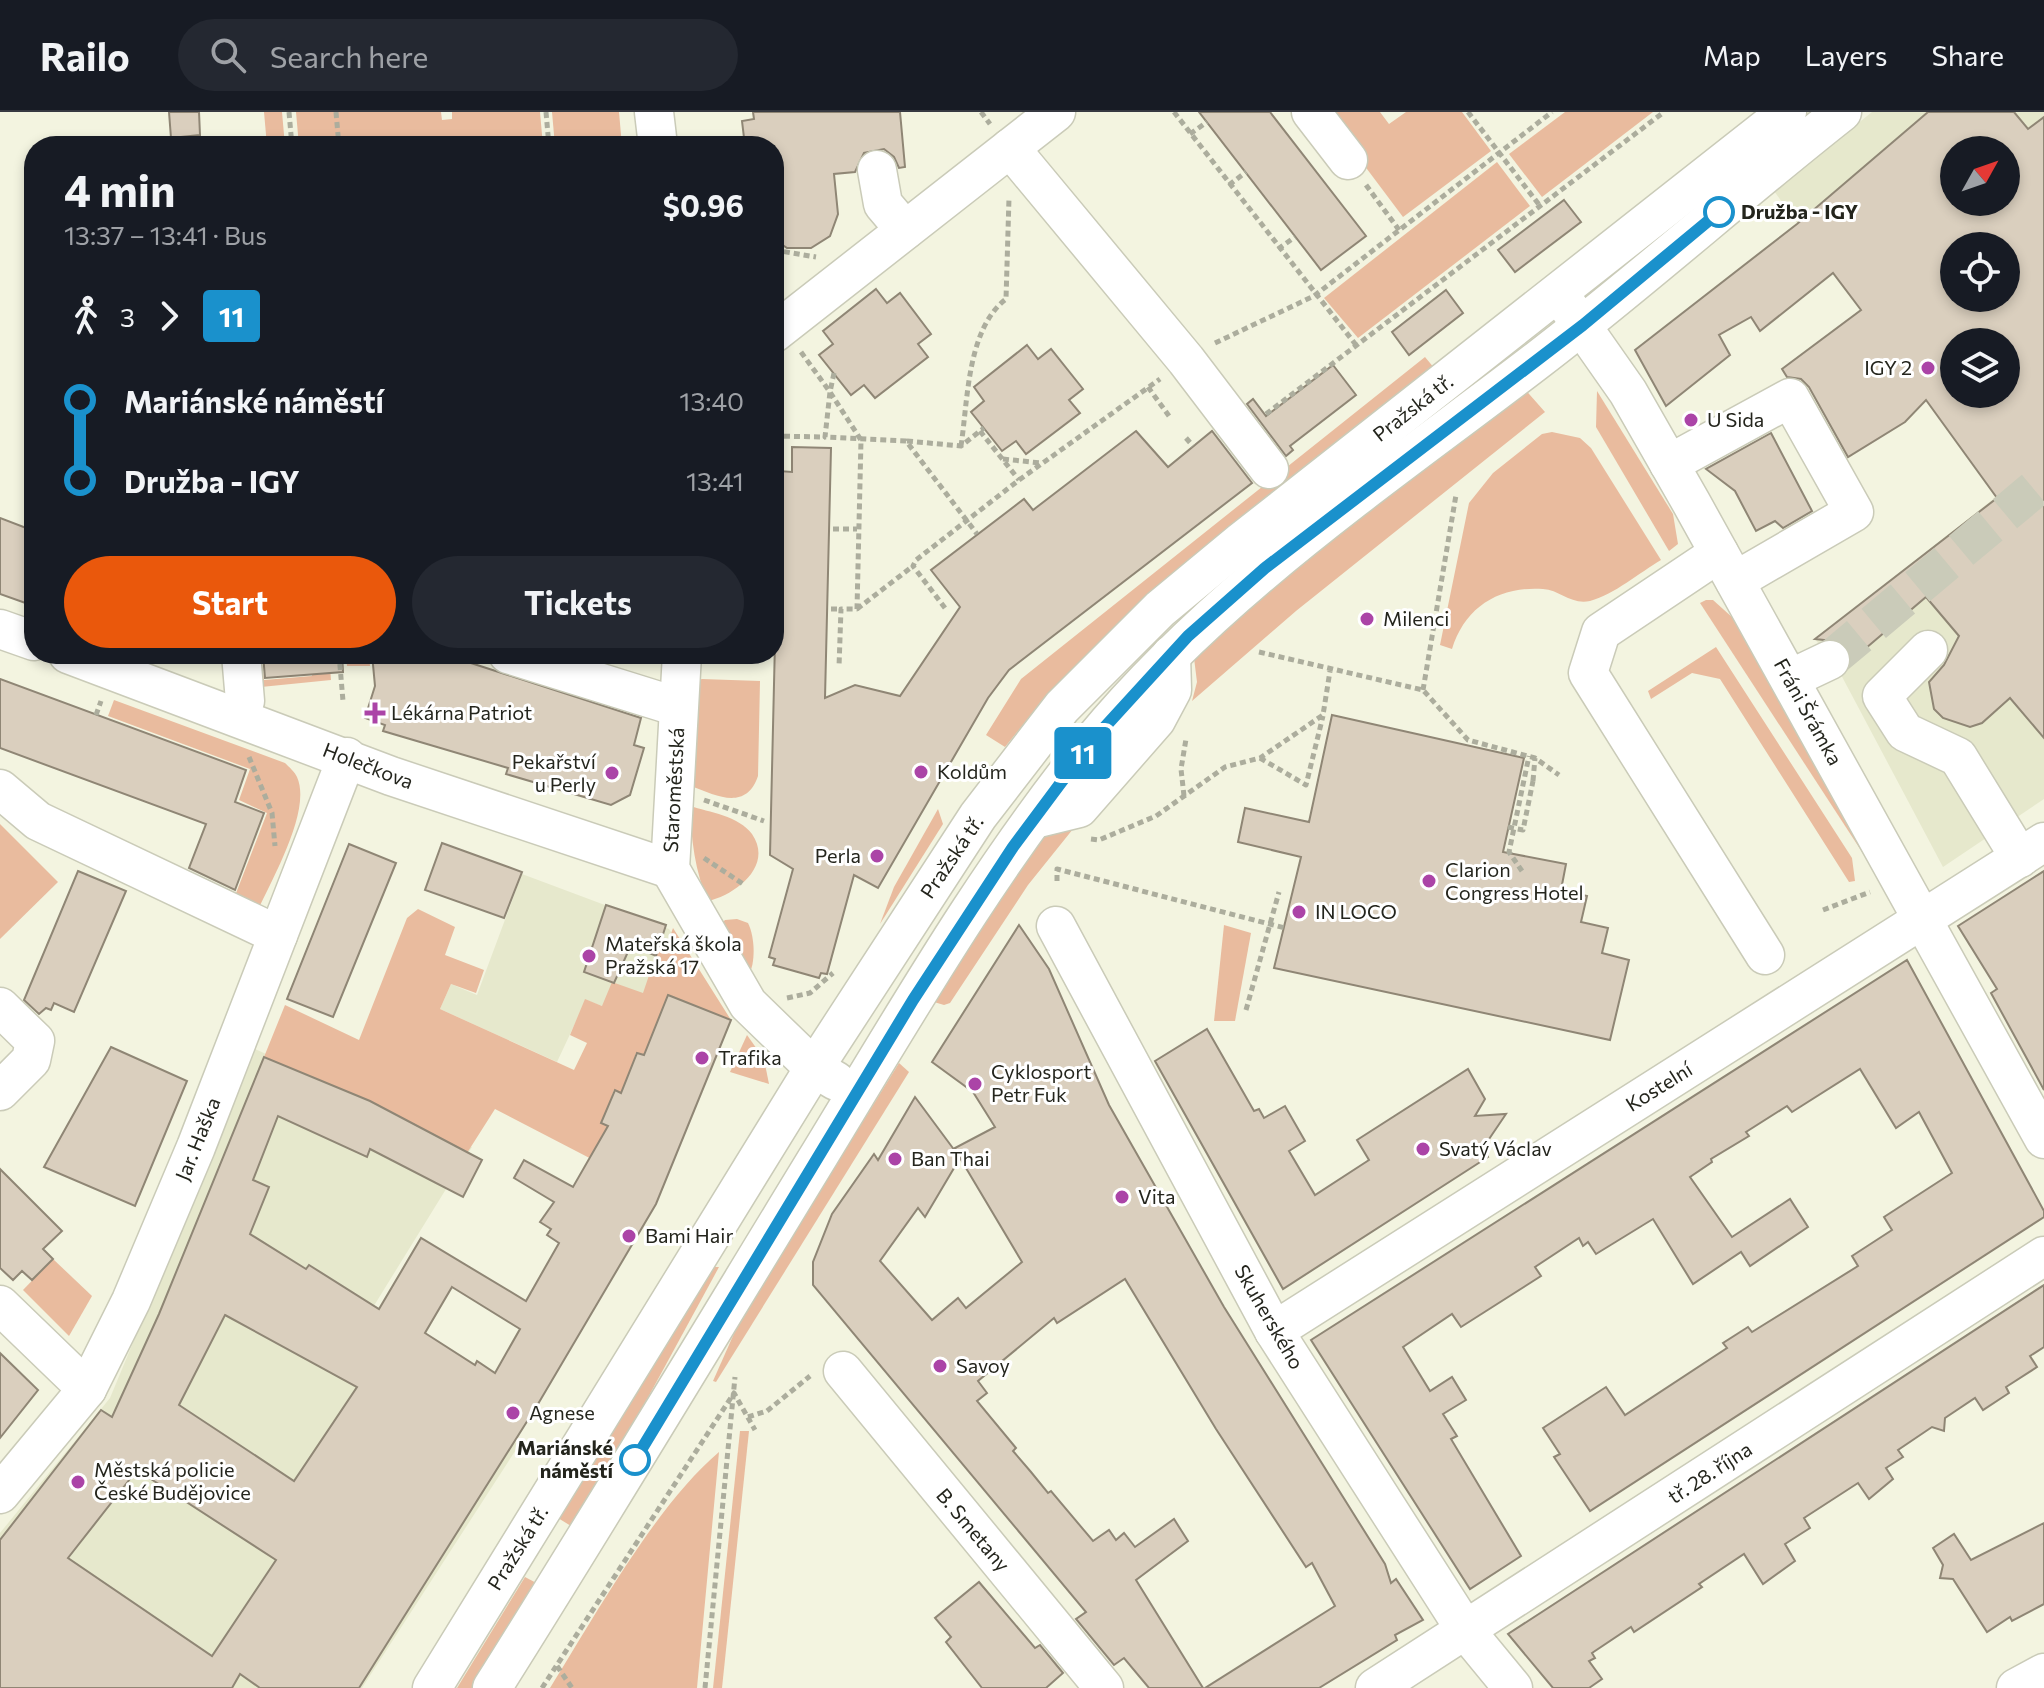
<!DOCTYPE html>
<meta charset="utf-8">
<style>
:root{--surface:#171b24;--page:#242831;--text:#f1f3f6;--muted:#9ea1a6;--line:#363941;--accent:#ea580c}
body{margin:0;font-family:Commissioner,sans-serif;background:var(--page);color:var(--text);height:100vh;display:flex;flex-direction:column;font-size:30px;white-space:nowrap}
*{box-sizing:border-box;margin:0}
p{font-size:26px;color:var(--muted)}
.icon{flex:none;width:44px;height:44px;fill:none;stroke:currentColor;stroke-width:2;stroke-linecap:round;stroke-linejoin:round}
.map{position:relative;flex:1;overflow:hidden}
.drawer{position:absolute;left:24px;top:24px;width:760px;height:528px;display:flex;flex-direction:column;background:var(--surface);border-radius:32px;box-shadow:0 4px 12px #0003}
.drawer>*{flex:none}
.badge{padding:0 16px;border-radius:6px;font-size:28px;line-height:52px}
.needle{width:52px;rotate:50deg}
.fabs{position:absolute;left:1940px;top:24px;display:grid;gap:16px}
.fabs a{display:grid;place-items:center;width:80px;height:80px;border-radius:50%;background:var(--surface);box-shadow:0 4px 12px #0003;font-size:40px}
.map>.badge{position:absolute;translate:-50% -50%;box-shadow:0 0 0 4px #fff}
.legs{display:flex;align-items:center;gap:12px;height:88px;padding:0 40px;font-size:26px}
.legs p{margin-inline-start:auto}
.headline{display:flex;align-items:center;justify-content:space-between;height:136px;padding:0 40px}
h1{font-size:44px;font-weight:700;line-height:60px}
.action{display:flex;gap:16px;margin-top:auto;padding:16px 40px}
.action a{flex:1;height:92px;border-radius:48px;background:var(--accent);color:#fff;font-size:32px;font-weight:700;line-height:92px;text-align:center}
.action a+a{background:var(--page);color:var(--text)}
ul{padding:0 40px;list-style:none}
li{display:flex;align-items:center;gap:28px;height:80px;font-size:30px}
li i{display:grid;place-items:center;width:12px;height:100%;margin:0 10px;background:currentColor}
li i::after{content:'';width:20px;height:20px;margin:-10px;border:6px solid;border-radius:50%;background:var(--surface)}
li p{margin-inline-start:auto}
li:first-child i{background:linear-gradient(#0000 50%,currentColor 0)}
li:last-child i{background:linear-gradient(currentColor 50%,#0000 0)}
header{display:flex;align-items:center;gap:48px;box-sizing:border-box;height:112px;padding:0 40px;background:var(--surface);border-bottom:2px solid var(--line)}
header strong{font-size:38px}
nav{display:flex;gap:44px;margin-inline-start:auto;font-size:28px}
.search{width:560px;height:72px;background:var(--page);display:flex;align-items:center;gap:20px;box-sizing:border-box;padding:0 28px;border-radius:44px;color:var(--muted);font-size:30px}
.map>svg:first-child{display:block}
</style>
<header>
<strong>Railo</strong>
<div class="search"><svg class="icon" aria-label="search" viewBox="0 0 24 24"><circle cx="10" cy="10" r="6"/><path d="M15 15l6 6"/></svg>Search here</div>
<nav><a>Map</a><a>Layers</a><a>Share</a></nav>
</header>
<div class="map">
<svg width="2044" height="1576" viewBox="0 0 2044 1576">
<rect width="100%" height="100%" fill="#f3f4e0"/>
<g fill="#e6e8cc" fill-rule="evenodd">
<path d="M1872,0H2044V687L1943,755L1839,559L1815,527L1996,385L1774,79ZM1954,38H2006V90H1954ZM1954,134H2006V186H1954ZM1954,230H2006V282H1954Z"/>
<path d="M522,762L669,817L727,909L602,894L586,888L557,950L440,897L451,872L477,883Z"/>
<path d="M255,937L472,1035L359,1218L519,1333L362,1576H0V1421L110,1286Z"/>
</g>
<g fill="#e9bb9e">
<path d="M264,0H282L285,34H267Z"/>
<path d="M296,0H441L442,8L452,7V0H540L543,34H299Z"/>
<path d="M552,0H619L622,34H555Z"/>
<path d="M1334,0H1380L1389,12L1406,0H1462L1491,39L1403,105L1328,5Z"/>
<path d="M1565,0H1653L1542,85L1509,42Z"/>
<path d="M1497,50L1530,94L1358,226L1324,186Z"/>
<path d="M1425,245L1435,257C1286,376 1124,486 1005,635L986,623L1021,567Z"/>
<path d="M1523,275L1545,300L1296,499L1192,589L1197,570L1194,546L1288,459Z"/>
<path d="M1597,279L1673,402L1678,432L1669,439L1596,315Z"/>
<path d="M1552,320L1580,326L1591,336L1661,448C1639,461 1615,482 1590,489C1571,493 1560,478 1543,477C1499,474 1465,495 1452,537L1440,533L1469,391L1493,361L1542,322Z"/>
<path d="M1706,488H1713L1733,506L1880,759L1877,763L1700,491Z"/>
<path d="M1716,535L1852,746L1855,769L1849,770L1720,567L1692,561L1651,587L1648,579Z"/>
<path d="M248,542H261L264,568L312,564L311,542H329L331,568L261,575Z"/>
<path d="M346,542H369L370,554H347Z"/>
<path d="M702,567L760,569L758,664C746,699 717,684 691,674L695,569Z"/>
<path d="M114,588L285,651C289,655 295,660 297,665C312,698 272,767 258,798L233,789L267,701L239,688L250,657L108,604Z"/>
<path d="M690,694C709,700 739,704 752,722C774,754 735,783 708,789C695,760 691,726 690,694Z"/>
<path d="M938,697L943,712L880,812L894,775Z"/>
<path d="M0,712L58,770L0,827Z"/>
<path d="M1073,717L1028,773L950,891L944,893L934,890L1045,720Z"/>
<path d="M418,797L455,815L445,843L484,858L476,881L451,872L440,897L574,958L587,931L570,923L585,887L602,894L612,870L643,881L660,831L667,833L673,816L731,908L668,884L644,943L636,941L632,953L638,957L627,984L614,978L602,1010L618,1019L603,1053L495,997L467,1041L370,989L264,945L285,893L359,928L407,806Z"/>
<path d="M737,807L748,811C755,825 756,852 748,864L719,814L725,808Z"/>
<path d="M1224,813L1251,821L1235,909H1214Z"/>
<path d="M747,923L764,947L769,972L730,960Z"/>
<path d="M899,951L909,960L716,1270L713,1269L740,1208Z"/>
<path d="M53,1147L92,1184L69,1224L23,1178Z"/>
<path d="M706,1155H719L620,1337L571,1414L558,1406Z"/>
<path d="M740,1319H749L722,1576H713Z"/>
<path d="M719,1340L697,1576H550C595,1504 656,1393 719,1340Z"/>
<path d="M525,1465L542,1474L475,1576H457Z"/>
</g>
<g fill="#dacfbe" stroke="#8f8675" stroke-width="2" fill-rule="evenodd">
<path d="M169,0H199L200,23L171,26Z"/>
<path d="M753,0H900L905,55L899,56L894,45L884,37L864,41L855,60L834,62L838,102L830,124L811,136H787L774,127V34H745L742,9L754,7Z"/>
<path d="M1199,0H1270L1366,124L1321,158Z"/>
<path d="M1928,0H2014L2028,17L2044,5V626L2010,586L1982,611L1970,615L1943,606L1934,597L1929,570L1944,553L1959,524L1926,485L1852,548L1842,530L1815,527L1997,386L1926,288L1905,310L1848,345L1809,275L1801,267L1787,265L1782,257L1861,198L1833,161L1760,219L1751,205L1719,223L1730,243L1666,294L1635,238L1797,112ZM1954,38H2006V90H1954ZM1954,134H2006V186H1954ZM1954,230H2006V282H1954Z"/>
<path d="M1564,88L1581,110L1515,160L1498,138Z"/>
<path d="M876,177L887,191L900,181L931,222L918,232L928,245L875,286L864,273L851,283L819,243L833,232L823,219Z"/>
<path d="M1446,178L1463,201L1409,243L1392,220Z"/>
<path d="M1027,233L1038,247L1051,237L1083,277L1069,288L1080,301L1026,342L1016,329L1002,339L971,300L984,289L974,275Z"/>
<path d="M1333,253L1356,283L1290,334L1293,338L1286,344L1247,292L1253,287L1266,304Z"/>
<path d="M1136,319L1168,355L1212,319L1252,371L1009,558L988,586L878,776L854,763L827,862L821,861L819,866L773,853L775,847L769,845L793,757L770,743L779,359L792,360V335L831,336L825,586L855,573L900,584L960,495L931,458L1024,387L1033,398Z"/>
<path d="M1771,321L1812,399L1783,416L1775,409L1756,419L1735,379L1706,357Z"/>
<path d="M0,406L34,419V494L0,482Z"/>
<path d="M263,542H342L343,560L265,566Z"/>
<path d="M372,542H443L641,606L634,633L644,636L630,683L611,693L506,662L508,656L383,619L385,613L365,606L375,574Z"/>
<path d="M0,567L246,658L235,690L264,701L235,778L189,756L206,712L0,636Z"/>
<path d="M1332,603L1524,646L1503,740L1566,752L1561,778L1587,784L1581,810L1608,816L1602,841L1629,848L1610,928L1274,856L1301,745L1238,730L1245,696L1309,710Z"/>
<path d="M442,731L522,760L504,806L425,778Z"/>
<path d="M349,732L396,751L333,905L287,887Z"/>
<path d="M78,759L126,779L74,900L54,891L51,898L46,896L39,902L24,888Z"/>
<path d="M2044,759V978L1991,881L1997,877L1958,814Z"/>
<path d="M606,793L666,813L656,844L631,833L614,871L584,860Z"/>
<path d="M1019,813L1049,857L1109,993L1224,1195L1385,1452L1391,1471L1396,1467L1423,1508L1395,1523L1397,1528L1319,1576H1205L1335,1494L1312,1451L1306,1455L1216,1317L1125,1167L1057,1211L1054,1206L978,1269L987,1281L977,1289L1016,1336L1013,1339L1031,1360L1048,1381L1051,1379L1093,1429L1109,1418L1116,1428L1124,1421L1135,1435L1174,1407L1188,1429L1136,1468L1203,1576H1149L1124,1546L1114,1553L1076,1507L1086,1500L813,1173V1150L832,1102L874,1042L878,1048L915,985L958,1043L955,1036L995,1015L973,980L932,950ZM960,1046L1022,1150L966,1196L958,1186L932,1208L880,1149L918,1096L925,1105Z"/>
<path d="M1907,848L2044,1099V1105L1590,1399L1554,1345L1560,1342L1543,1316L1606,1275L1625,1303L1727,1236L1723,1231L1748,1215L1752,1220L1858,1154L1852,1144L1892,1118L1884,1105L1952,1061L1919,1000L1896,1016L1860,957L1792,1000L1787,994L1746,1020L1749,1024L1711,1047L1712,1050L1690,1065L1732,1125L1790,1087L1808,1115L1750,1154L1741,1140L1693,1172L1653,1107L1596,1142L1588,1130L1583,1134L1579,1126L1535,1155L1541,1164L1461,1215L1452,1202L1403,1235L1430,1279L1452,1265L1466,1288L1443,1302L1457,1324L1451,1327L1521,1444L1470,1477L1311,1228Z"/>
<path d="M668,883L731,908L656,1092L538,1292L359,1576H260L240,1562L232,1576H0V1428L101,1298L112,1305L159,1202L264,945L370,989L482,1048L463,1085L370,1037L367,1045L278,1004L253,1068L269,1075L250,1122L306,1157L309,1153L379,1197L421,1126L526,1189L559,1131L547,1123L551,1117L540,1110L554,1090L514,1066L524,1048L573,1075L608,1014L601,1011L615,978L621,981L637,941L644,943ZM452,1175L520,1217L495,1261L477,1249L475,1253L425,1221ZM225,1203L357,1275L294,1369L179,1293ZM137,1358L276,1448L212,1544L68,1446Z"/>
<path d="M1207,917L1254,999L1259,997L1264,1006L1285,994L1305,1029L1289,1039L1315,1083L1369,1048L1357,1028L1468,957L1485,987L1475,1004L1506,1002L1483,1036L1488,1045L1283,1177L1155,949Z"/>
<path d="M111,935L187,969L135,1094L44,1055Z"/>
<path d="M0,1057L62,1119L43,1137L53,1147L32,1168L22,1159L13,1168L0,1156Z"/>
<path d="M2044,1173V1235L2030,1244L2037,1255L2006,1275L2009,1281L1983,1298L1975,1286L1945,1306L1944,1319L1932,1315L1898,1338L1903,1345L1886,1356L1893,1367L1869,1387L1858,1371L1804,1406L1810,1416L1785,1432L1795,1449L1763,1472L1744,1442L1699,1472L1702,1475L1634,1520L1631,1515L1592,1541L1595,1546L1589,1549L1602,1567L1589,1576H1553L1508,1522Z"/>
<path d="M0,1241L38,1278L0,1326Z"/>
<path d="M2044,1411V1492L2012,1509L2010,1505L1987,1520L1953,1467L1940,1466L1943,1453L1933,1436L1954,1422L1971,1448Z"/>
<path d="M979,1470L1035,1536L1040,1533L1063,1561L1046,1576H982L946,1530L951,1525L935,1506Z"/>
</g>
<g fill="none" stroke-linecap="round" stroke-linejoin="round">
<path stroke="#cacbb9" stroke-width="38" stroke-dasharray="38 19" stroke-linecap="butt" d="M1830,548L2044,369"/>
<g stroke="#cacbb8" stroke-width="41">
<g id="minor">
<path d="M654,0L658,34"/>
<path d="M1311,0L1348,48"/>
<path d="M1010,36L1186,248L1269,357"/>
<path d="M877,58L883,92L905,118"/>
<path d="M1567,193L1628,280L1692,392L2044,1027"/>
<path d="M774,221L1056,0"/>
<path d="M1669,352L1790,286L1854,400L1735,469"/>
<path d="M1719,441L1601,520L1588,561L1765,843"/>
<path d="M0,517L34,529"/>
<path d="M1928,538L1882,584L1905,620L1958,645L2020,746"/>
<path d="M68,542L391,664L670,757"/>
<path d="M508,542L678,595"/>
<path d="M682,542L670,757L748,892L814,956L836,969"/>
<path d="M1790,567L1830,548"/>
<path d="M239,605L245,589L241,542"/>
<path d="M0,677L38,709L278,823"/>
<path d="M1034,707L1079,696L1156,608L1172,578L1171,543"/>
<path d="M1056,814L1274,1219L1466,1519L1513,1576"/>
<path d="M0,895L35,929L31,948L0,979"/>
<path d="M0,1193L87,1277"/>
<path d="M1274,1219L2044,730"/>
<path d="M843,1259L1104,1576"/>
<path d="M0,1382L87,1277L131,1189L196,1035L347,645"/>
<path d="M432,1576L814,956L978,704L1062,595L1160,497L1242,429L1787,0"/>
<path d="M492,1576C603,1400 710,1222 818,1045C904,904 987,759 1091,631C1217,477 1383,367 1539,247C1642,168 1739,81 1842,0"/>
<path d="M1375,1576L2044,1144"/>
<path d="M2016,1576L2044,1561"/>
</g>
</g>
<g stroke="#acad9d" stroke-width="5" stroke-dasharray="6 4" stroke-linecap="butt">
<path d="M289,0L292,34"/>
<path d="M336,0L339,34"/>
<path d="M546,0L549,34"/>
<path d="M981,0L990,12"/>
<path d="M1174,0L1356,233"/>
<path d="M1468,0L1540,94"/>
<path d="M1190,22L1207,10"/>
<path d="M1229,73L1246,60"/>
<path d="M1366,73L1399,118"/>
<path d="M1278,137L1295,125"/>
<path d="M774,138L816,145"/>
<path d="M1215,231L1314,184L1552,0"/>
<path d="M801,240L830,280L825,325L906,329L977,422"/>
<path d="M834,261L830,280L861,328L857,497H841L839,555"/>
<path d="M1148,275L1169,304"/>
<path d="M1266,302L1664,0"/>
<path d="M980,319L1019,368"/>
<path d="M774,324L825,325"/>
<path d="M1186,326L1193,334"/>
<path d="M907,329L961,334L984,316"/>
<path d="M961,334C968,288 967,217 1006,187L1009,86"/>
<path d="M1003,347L1041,351"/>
<path d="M833,417H857"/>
<path d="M945,496L913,454L916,448L1019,368L1160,267"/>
<path d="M831,497H841"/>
<path d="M857,497L913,454"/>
<path d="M1259,540L1423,578L1468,628L1535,646L1559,663"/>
<path d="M339,542L343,589"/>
<path d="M1423,578L1456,383"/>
<path d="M96,603L101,589"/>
<path d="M249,645L272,701L275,734"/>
<path d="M1260,646L1306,673L1323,604"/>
<path d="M1533,669L1535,646"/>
<path d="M1184,684L1181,657L1186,627"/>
<path d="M704,688L764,709"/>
<path d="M1091,727L1099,728L1156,704L1225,655L1260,646L1323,603L1330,559"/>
<path d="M704,746L743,772"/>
<path d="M1522,759L1509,740L1529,644"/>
<path d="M1057,769V757L1285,816"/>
<path d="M1823,798L1870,780"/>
<path d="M787,886L810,881L833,861"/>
<path d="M1246,898L1279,780"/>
<path d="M748,1305L767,1299L810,1264"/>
<path d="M557,1554L572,1576"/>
<path d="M542,1576L734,1281L755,1318"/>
<path d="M705,1576L735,1265"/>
</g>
<use href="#minor" stroke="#fff" stroke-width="38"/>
<path stroke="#acad9d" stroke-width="5" stroke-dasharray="6 4" stroke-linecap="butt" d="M1508,715L1523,718L1533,669"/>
</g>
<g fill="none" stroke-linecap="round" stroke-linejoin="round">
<g stroke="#fff" stroke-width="18">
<path id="line-1" d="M635,1348L913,888L1013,735L1092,629L1188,524L1265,456L1583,213L1719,100"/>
</g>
<use href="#line-1" stroke="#1a91cc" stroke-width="12"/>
</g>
<g fill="#fff" stroke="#1a91cc" stroke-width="4">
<circle cx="1719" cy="100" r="14"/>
<circle cx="635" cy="1348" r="14"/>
</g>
<g fill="#ab44a7" stroke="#fff" stroke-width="3">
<circle cx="1928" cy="256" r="8"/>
<circle cx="1691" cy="308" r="8"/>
<circle cx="1367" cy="507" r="8"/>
<path d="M371 589h8v8h8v8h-8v8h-8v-8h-8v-8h8z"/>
<circle cx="921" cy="660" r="8"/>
<circle cx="612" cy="661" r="8"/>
<circle cx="877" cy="744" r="8"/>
<circle cx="1429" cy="769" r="8"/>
<circle cx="1299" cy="800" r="8"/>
<circle cx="589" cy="844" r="8"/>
<circle cx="702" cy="946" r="8"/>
<circle cx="975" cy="972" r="8"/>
<circle cx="1423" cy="1037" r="8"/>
<circle cx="895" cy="1047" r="8"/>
<circle cx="1122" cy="1085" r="8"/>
<circle cx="629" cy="1124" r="8"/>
<circle cx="940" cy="1254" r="8"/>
<circle cx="513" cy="1301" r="8"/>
<circle cx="78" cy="1370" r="8"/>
</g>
<g text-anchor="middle" stroke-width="6" stroke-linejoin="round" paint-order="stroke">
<g font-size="20" font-weight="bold" fill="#24251d" stroke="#fff" text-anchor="start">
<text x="1741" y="107">Družba - IGY</text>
<text x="613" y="1343" text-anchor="end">Mariánské<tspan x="613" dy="23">náměstí</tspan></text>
</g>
<g font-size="20" fill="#24251d" stroke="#fff" text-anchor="start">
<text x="1912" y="263" text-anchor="end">IGY 2</text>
<text x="1707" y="315">U Sida</text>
<text x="1383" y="514">Milenci</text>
<text x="391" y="608">Lékárna Patriot</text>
<text x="596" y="657" text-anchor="end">Pekařství<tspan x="596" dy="23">u Perly</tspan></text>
<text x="937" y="667">Koldům</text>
<text x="861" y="751" text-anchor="end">Perla</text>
<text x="1445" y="765">Clarion<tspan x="1445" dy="23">Congress Hotel</tspan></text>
<text x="1315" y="807">IN LOCO</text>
<text x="605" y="839">Mateřská škola<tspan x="605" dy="23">Pražská 17</tspan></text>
<text x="718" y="953">Trafika</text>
<text x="991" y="967">Cyklosport<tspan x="991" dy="23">Petr Fuk</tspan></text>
<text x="1439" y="1044">Svatý Václav</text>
<text x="911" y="1054">Ban Thai</text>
<text x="1138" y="1092">Vita</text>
<text x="645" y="1131">Bami Hair</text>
<text x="956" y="1261">Savoy</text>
<text x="529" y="1308">Agnese</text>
<text x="94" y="1365">Městská policie<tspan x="94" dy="23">České Budějovice</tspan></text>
</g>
<g font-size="20" fill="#24251d" stroke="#fff">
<text transform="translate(1413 296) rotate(-38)" y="7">Pražská tř.</text>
<text transform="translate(1808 600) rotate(61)" y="7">Fráni Šrámka</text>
<text transform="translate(368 654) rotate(21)" y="7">Holečkova</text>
<text transform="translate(674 678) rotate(-87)" y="7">Staroměstská</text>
<text transform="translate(952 745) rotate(-56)" y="7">Pražská tř.</text>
<text transform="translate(1659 975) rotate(-32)" y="7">Kostelní</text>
<text transform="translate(198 1027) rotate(-68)" y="7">Jar. Haška</text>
<text transform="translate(1269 1205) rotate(60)" y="7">Skuherského</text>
<text transform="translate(1710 1361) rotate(-33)" y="7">tř. 28. října</text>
<text transform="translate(973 1418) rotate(50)" y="7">B. Smetany</text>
<text transform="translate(518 1436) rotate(-58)" y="7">Pražská tř.</text>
</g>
</g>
</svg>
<div class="fabs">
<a><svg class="needle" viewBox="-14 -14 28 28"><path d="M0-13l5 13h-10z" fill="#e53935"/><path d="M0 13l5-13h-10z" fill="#9ea1a6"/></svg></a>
<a><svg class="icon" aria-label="locate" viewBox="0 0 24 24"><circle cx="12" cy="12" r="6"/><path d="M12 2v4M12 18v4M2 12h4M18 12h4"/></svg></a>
<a><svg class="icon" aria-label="layers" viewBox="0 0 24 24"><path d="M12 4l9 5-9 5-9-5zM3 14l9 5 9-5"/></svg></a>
</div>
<b class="badge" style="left:1083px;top:641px;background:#1a91cc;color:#fff">11</b>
<section class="drawer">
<div class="headline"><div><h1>4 min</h1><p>13:37 – 13:41 · Bus</p></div><b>$0.96</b></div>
<div class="legs"><svg class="icon" aria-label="walk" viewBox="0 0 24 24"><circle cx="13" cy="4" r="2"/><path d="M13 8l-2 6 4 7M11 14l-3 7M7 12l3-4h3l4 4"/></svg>3<svg class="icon" aria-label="forward" viewBox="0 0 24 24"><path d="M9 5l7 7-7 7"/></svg><b class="badge" style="background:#1a91cc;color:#fff">11</b></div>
<ul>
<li><i style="color:#1a91cc"></i><b>Mariánské náměstí</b><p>13:40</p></li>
<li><i style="color:#1a91cc"></i><b>Družba - IGY</b><p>13:41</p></li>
</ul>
<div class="action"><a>Start</a><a>Tickets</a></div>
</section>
</div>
